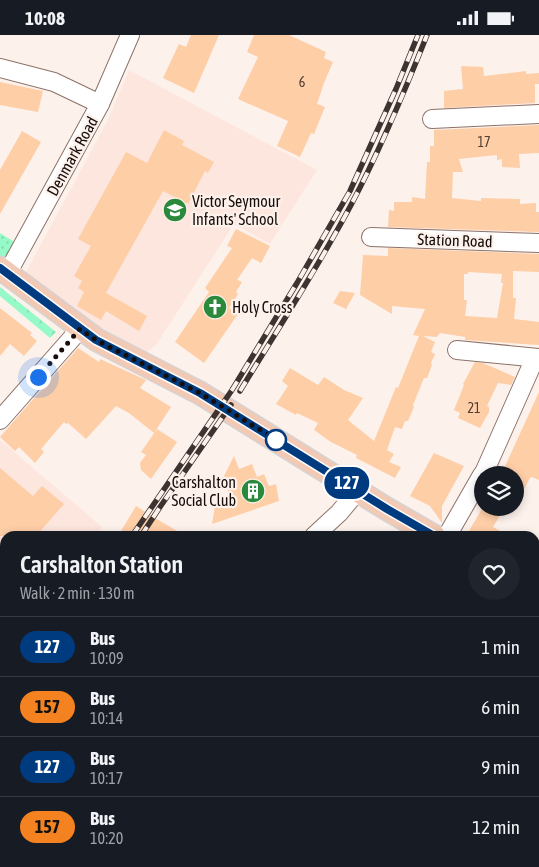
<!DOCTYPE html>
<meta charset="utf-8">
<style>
:root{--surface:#171b24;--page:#20242c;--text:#f1f3f6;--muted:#9ea1a6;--line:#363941}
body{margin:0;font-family:"Asap Condensed",sans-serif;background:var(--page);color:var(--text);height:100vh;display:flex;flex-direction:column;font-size:19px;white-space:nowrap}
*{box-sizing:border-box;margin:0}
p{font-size:16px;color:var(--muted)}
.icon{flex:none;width:28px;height:28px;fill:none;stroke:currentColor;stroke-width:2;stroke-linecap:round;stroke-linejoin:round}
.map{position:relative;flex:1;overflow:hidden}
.drawer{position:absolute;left:0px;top:496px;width:540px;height:336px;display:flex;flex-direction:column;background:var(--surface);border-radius:15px 15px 0 0;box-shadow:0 2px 8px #0003}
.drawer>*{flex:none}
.badge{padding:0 10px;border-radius:16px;font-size:18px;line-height:32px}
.buttons{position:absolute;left:474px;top:431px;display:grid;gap:10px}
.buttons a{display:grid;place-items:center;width:50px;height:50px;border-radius:50%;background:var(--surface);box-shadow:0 2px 8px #0003;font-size:25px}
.you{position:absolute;width:25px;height:25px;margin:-12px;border:4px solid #fff;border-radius:50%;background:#1a73e8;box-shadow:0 0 0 8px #1a73e833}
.map>.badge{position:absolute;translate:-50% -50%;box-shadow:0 0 0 2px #fff}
.round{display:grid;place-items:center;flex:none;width:52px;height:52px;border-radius:26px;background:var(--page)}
.overview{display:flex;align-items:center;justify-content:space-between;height:85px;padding:0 20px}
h1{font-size:24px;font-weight:600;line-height:38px}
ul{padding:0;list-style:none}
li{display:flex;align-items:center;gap:15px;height:60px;padding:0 20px;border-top:1px solid var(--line)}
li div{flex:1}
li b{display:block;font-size:19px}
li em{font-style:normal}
li .badge{min-width:55px;font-weight:700;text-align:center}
.status{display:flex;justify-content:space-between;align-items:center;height:35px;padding:0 25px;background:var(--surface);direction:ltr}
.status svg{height:14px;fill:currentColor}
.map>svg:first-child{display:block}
</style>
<div class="status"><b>10:08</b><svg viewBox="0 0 49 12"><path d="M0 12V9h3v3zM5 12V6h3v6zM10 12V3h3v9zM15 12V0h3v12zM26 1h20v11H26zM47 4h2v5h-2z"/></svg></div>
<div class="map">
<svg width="539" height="832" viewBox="0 0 539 832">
<defs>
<pattern id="grass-dots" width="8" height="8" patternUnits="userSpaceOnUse" patternTransform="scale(1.25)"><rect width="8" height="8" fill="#95fac7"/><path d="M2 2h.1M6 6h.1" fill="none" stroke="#80d5aa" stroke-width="1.8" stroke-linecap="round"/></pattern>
<pattern id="forest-crowns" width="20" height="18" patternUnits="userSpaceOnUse" patternTransform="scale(1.25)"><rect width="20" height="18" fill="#95fac7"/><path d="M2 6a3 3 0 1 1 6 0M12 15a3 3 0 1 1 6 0" fill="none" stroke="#80d5aa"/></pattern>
</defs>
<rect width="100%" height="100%" fill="#fdf1ec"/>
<g fill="#fde6de">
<path d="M129,35L317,135L270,209L234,189L156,310L146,318L98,291L26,237L108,85Z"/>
<path d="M0,405L102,492L96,501H5V634L0,641Z"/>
</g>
<g fill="url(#grass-dots)">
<path d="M0,198L21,211L0,234Z"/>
<path d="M5,811V828H131L136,832H0V823Z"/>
</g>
<g fill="url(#forest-crowns)">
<path d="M0,252L56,297L50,303L0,261Z"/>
<path d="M539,792V832H492L497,828H535V795Z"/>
</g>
<g fill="#fecea7" fill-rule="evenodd">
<path d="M191,0H219L194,58L163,43L179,9L186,12Z"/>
<path d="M254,0H289L326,17L324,23L333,27L324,48L317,69L325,72L314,99L311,98L300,122L277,111L288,86L238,64L258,22L247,17Z"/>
<path d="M461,31L483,32L484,41L526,36V39L539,38V49H535V68L444,73V56L463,54Z"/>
<path d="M0,47L43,56L38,77L0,70Z"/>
<path d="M539,90V118L519,119L520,133L502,132V124L497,125V120L459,124L463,137H453L452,163L481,166V163L520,164V169L536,168V177H539V197L388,192L389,175L394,176V167H412V162L425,164L427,127H430V111H434V95Z"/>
<path d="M164,95L184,106L182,110L214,127L208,138L205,136L188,169L163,156L106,258L147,281L139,296L106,276L101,285L77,271L84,257L78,253L82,246L74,241L91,211L78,204L126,117L147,128Z"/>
<path d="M22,96L41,107L0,179V135Z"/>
<path d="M236,194L270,211L261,228L252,223L237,245L242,247L236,257L238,259L229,273L238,279L204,328L175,307L209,257L205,253L232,213L227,211Z"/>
<path d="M388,213L539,219V237L513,236V263H516L514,284L539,287V310L465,305V302L440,298L437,302L423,301L435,307L431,317L435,319L431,328L432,330L427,343H424L413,370L414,372L408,386H405L402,394L395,392L387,415L394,419L389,427L401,432L395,443L356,423L357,420L331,407L314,395L318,388L297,378L296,380L276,369L288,351L282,346L290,333L318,350L324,342L344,355L363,363L348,385L374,406L396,352L398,353L419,301L413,300L425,274L392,271V279L360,260L363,220L388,221ZM468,237L502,239L501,248H503L497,283L465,281L467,265H464V239H468Z"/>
<path d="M340,256L355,258L346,274L333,268Z"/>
<path d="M0,273L32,298L30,300L37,306L24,321L10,309L0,321Z"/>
<path d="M78,313L99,327L100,324L146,345L140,353L171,372L154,398L129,378L116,371L86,404L68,388L66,389L64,387L41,414L44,417L35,428L19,412L15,416L0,402Z"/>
<path d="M475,327L483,328L515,342L511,350L498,348L487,371L489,372V377L480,393L458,383L460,378L454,375L464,350L463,349Z"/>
<path d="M539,357V445L532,442L530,443L515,471V440H501Z"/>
<path d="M157,394L177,407L151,444L141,435L140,428L146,420L141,417Z"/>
<path d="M434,418L464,431L442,471V488L430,471L410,461Z"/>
<path d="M234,421L239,434L252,429L257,442L264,439L269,451L276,449L279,466L212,489L216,465L229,461L224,441Z"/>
<path d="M0,433L33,461L42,451L64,469L36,501H0Z"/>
<path d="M136,471L155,483L186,501H118Z"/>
<path d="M483,472H505L493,492L509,501H466Z"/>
</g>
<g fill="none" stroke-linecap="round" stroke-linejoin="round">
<g stroke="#8c7268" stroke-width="20">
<g id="minor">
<path d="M0,33L54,47L100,69"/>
<path d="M432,84L539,79"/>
<path d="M371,202L539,208"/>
<path d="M7,239L100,69L130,0"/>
<path d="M457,315L539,323"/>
<path d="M0,385L80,294"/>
<path d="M483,440L535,323"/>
<path d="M314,501L339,478L358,455"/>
<path d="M447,501L482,440"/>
<path d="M535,767L539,771"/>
<path d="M535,788L539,785"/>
<path d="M196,832L201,828"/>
<path d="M486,832L491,828"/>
</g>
</g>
<g stroke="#d5d3d3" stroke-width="25">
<g id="major">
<path d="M0,233L97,305L200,358L387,474L434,501"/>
<path d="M535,576L539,580"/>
<path d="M0,675L5,680"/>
<path d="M137,828L141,832"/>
</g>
</g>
<use href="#minor" stroke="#fff" stroke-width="18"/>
<use href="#major" stroke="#f1c9b4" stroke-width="22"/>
<g stroke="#3d3330" stroke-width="5.5">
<g id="rail">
<path d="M240,356C278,294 317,234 351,170C380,115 404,58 427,0"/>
<path d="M132,501L232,355L297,248L350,156L396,54L418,0"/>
<path d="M141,501L160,472L231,370"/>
<path d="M0,738L5,727"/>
<path d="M0,760L5,748"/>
</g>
</g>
<use href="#rail" stroke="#fdf1ec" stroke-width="4" stroke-dasharray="11" stroke-linecap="butt"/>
</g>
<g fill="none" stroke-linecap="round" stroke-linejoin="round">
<g stroke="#fff" stroke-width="11">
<path id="line" d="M0,233L96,305L200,358L387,474L434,501"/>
</g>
<use href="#line" stroke="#003b80" stroke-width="8"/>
<path stroke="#170d0a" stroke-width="5" stroke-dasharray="0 9" d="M38,342L80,294L96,305L200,358L280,407L276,405"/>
</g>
<defs>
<g id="school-disc" transform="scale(1.25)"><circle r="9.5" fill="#2b893b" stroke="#fdf1ec"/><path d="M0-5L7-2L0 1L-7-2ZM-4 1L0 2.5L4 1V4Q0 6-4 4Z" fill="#fff"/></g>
<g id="church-disc" transform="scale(1.25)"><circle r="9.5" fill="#2b893b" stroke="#fdf1ec"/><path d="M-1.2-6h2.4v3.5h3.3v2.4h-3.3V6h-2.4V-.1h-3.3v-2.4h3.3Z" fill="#fff"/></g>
<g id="building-disc" transform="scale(1.25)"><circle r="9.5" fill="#2b893b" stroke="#fdf1ec"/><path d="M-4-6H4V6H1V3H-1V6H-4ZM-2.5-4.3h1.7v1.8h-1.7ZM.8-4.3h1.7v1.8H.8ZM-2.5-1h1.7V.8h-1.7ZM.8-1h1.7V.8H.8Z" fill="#fff"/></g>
</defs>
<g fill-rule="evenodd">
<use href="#school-disc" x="175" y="175"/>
<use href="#church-disc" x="215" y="272"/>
<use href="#building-disc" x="253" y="456"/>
</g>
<circle fill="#fff" stroke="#003b80" stroke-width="2.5" cx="276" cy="405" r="10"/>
<g text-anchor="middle" stroke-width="4.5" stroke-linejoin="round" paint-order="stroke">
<g font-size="14" fill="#513d31">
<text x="302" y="52">6</text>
<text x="484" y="112">17</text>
<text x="474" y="378">21</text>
</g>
<g font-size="16" fill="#170d0a" stroke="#fdf1ec">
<text transform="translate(72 121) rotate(-61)" y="6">Denmark Road</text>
<text transform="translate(455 205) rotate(2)" y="6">Station Road</text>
</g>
<g font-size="16" fill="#170d0a" stroke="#fdf1ec" text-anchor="start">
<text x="192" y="172">Victor Seymour<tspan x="192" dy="18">Infants' School</tspan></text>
<text x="232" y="278">Holy Cross</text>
<text x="236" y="453" text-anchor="end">Carshalton<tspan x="236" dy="18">Social Club</tspan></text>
</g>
</g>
</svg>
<div class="buttons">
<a><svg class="icon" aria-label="layers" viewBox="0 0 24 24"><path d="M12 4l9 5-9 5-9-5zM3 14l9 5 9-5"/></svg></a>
</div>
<div class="you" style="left:38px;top:342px"></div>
<b class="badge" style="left:347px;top:448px;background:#003b80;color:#fff">127</b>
<section class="drawer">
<div class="overview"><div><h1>Carshalton Station</h1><p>Walk · 2 min · 130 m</p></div><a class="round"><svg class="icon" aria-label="heart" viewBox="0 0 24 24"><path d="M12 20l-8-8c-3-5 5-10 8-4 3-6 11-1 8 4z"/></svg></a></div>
<ul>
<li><span class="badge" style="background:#003b80;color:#fff">127</span><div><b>Bus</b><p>10:09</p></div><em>1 min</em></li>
<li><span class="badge" style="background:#f58220;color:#111">157</span><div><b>Bus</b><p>10:14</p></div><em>6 min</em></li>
<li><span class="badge" style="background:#003b80;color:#fff">127</span><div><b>Bus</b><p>10:17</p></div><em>9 min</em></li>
<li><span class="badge" style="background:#f58220;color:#111">157</span><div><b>Bus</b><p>10:20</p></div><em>12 min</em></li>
</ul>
</section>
</div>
